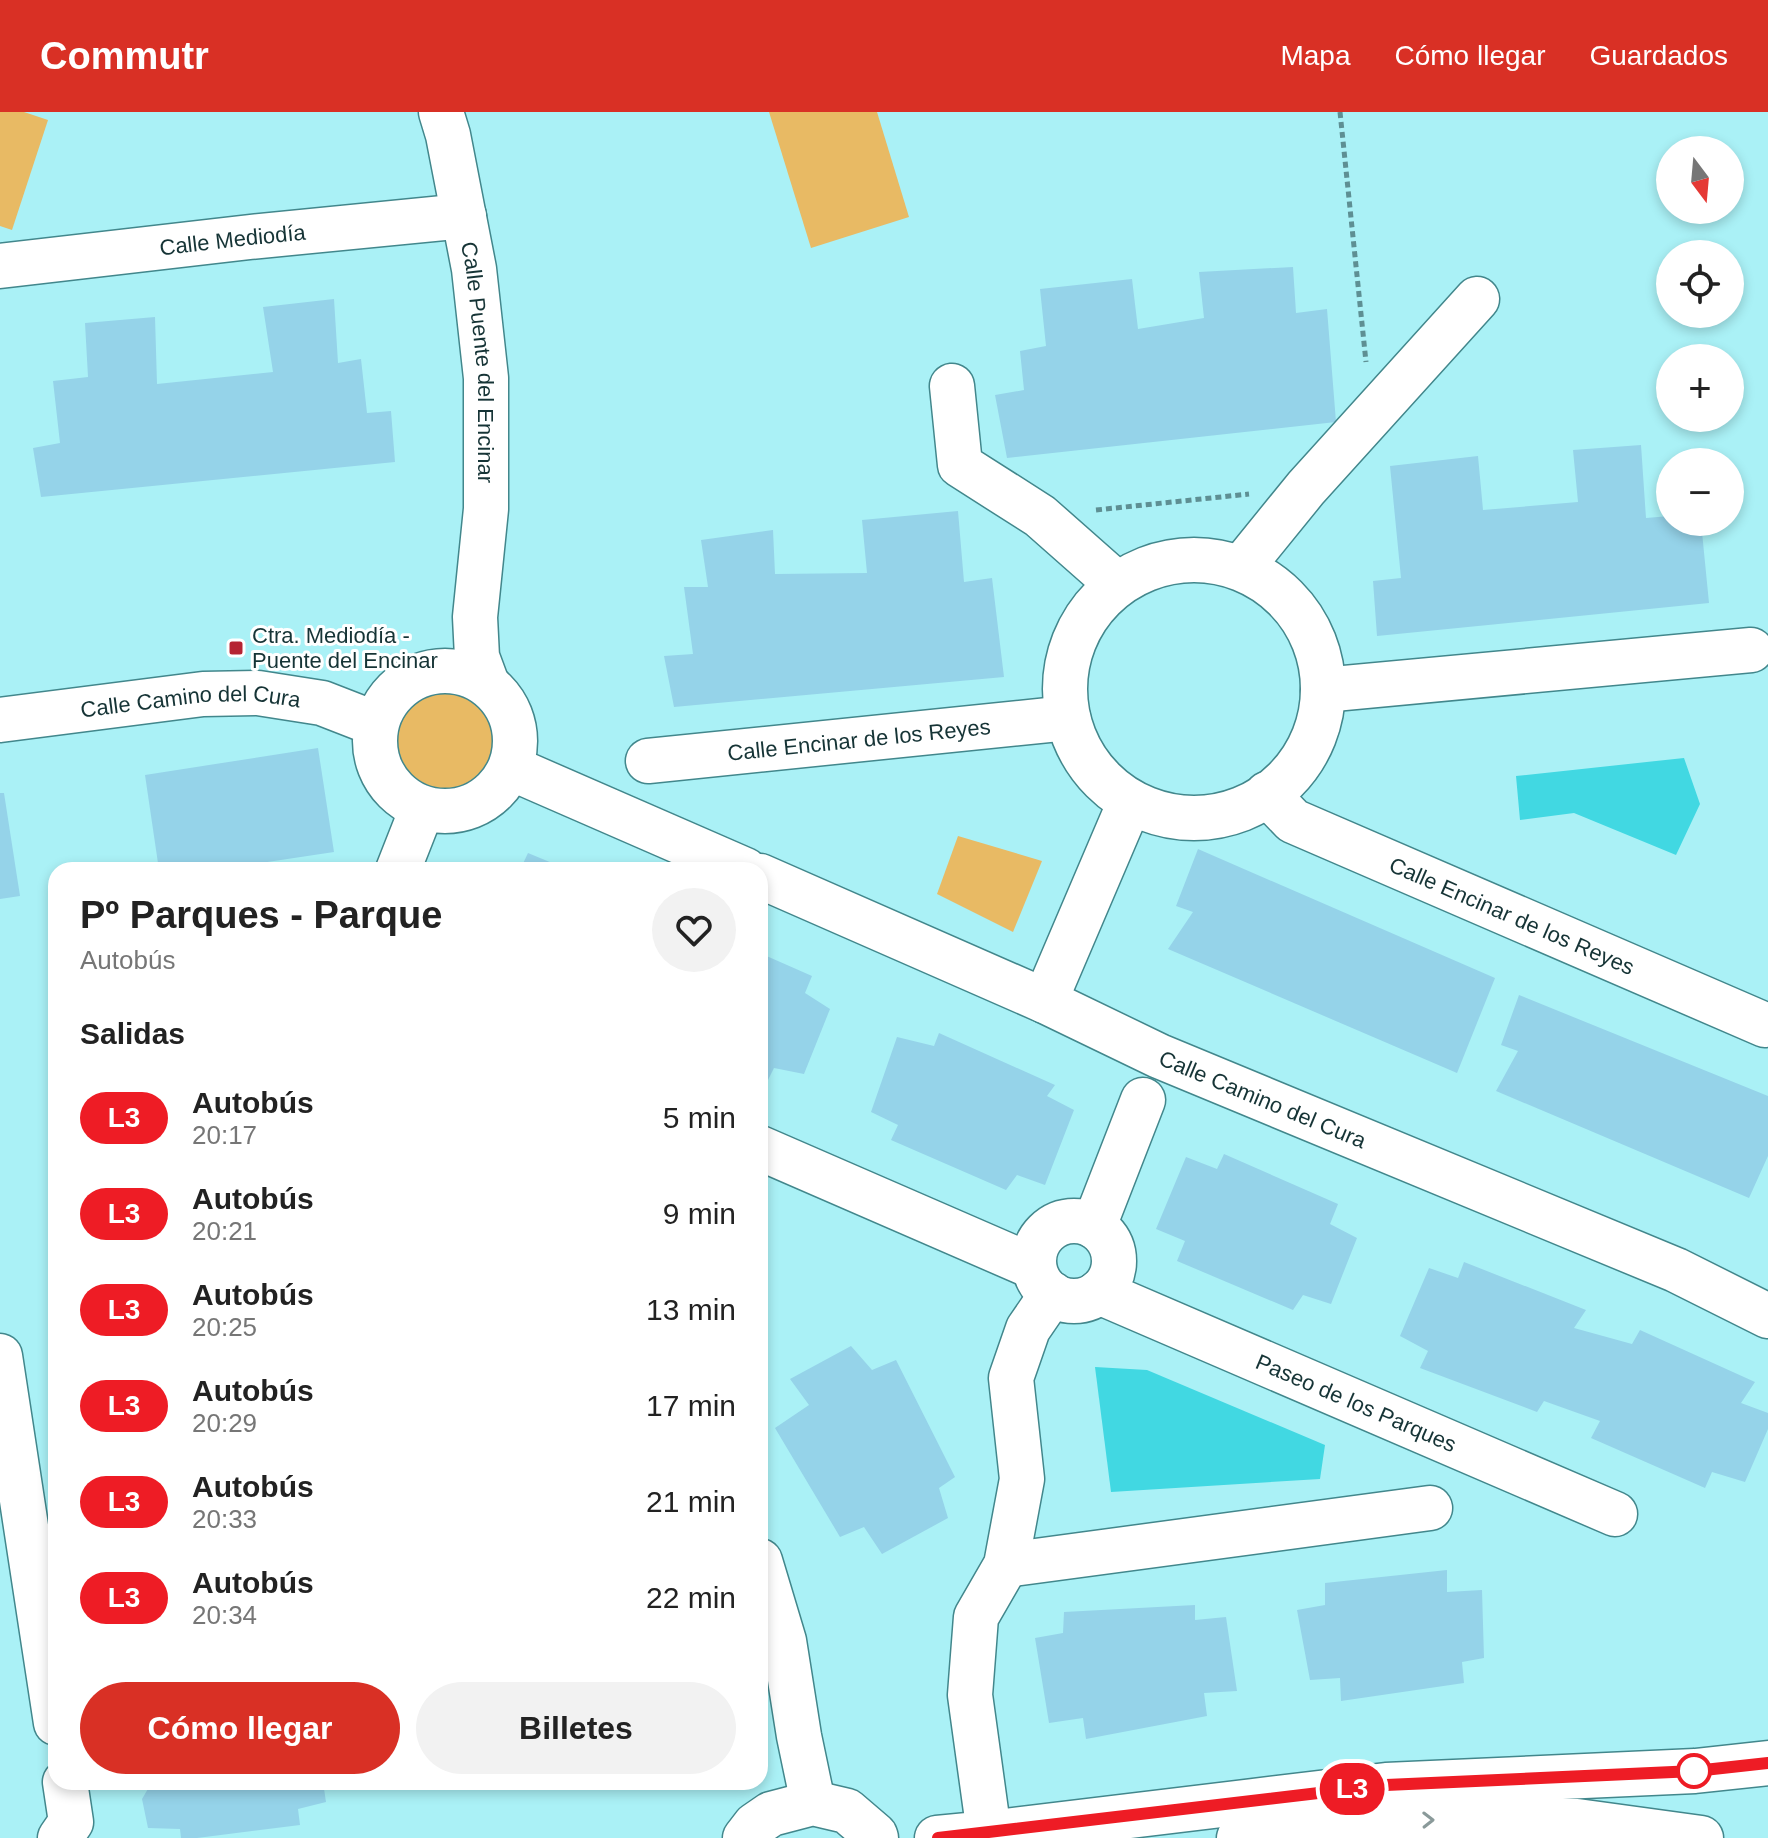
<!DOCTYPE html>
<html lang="es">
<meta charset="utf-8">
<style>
:root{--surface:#fff;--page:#f2f2f2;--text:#222;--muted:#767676;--accent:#d93025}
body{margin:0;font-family:Arial,sans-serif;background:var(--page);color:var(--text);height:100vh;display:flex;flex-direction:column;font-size:30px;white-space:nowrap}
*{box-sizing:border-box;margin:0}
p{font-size:26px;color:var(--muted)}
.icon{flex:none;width:44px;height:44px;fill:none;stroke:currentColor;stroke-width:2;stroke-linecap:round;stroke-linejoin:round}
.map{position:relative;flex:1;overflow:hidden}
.details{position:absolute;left:48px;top:750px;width:720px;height:928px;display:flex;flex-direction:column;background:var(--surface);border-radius:24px;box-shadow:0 4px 12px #0003}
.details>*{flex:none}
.badge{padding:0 16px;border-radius:26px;font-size:28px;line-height:52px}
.needle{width:52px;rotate:164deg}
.buttons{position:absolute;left:1656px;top:24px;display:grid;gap:16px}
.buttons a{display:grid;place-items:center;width:88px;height:88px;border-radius:50%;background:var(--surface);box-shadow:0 4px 12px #0003;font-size:40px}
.map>.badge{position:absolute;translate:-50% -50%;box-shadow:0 0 0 4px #fff}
h2{padding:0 32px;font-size:30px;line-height:72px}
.round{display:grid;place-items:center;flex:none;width:84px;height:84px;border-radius:42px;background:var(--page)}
.headline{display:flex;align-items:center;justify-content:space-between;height:136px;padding:0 32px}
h1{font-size:38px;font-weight:800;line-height:60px}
.cta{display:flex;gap:16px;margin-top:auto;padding:16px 32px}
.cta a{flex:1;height:92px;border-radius:48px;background:var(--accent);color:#fff;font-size:32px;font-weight:800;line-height:92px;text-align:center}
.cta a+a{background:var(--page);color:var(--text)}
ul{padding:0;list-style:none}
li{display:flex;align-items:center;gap:24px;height:96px;padding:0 32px}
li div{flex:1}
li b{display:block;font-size:30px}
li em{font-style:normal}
li .badge{min-width:88px;font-weight:700;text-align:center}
header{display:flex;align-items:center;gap:48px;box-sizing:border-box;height:112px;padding:0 40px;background:var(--accent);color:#fff}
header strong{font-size:38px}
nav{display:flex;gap:44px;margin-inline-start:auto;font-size:28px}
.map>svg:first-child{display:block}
</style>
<header>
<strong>Commutr</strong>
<nav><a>Mapa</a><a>Cómo llegar</a><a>Guardados</a></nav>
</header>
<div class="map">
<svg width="1768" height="1726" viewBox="0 0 1768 1726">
<rect width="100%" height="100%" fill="#aaf1f6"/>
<g fill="#e8ba64">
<path d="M0,0H24L48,8L12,118L0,114Z"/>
<path d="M769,0H877L909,105L811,136Z"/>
<circle cx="446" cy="628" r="52"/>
<path d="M958,724L1042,749L1013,820L937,782Z"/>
</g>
<g fill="#41d8e2">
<path d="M1684,646L1700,692L1676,743L1574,701L1520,708L1516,664Z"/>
<path d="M1095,1255L1147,1258L1325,1333L1320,1367L1111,1380Z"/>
</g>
<g fill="#95d3e9">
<path d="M1293,155L1296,201L1327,197L1336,310L1007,346L995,283L1024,278L1020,239L1046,234L1040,177L1132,167L1138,217L1204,206L1199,160Z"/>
<path d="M334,187L338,251L361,247L367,301L391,299L395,350L41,385L33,336L60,331L53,269L88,265L85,211L155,205L157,272L273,260L263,195Z"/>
<path d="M1641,333L1646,406L1670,404V410H1701L1709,491L1377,524L1373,469L1401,466L1390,354L1478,344L1483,398L1578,390L1573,338Z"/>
<path d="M958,399L964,470L992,466L1004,565L674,595L664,544L693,542L684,475H708L701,428L773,418L775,462L867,461L862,408Z"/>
<path d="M318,636L334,740L214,758H159L145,663Z"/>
<path d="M0,681H4L20,784L0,787Z"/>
<path d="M1198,737L1495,866L1457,961L1168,837L1193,800L1176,794Z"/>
<path d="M528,741L569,758H520Z"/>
<path d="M760,841L812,864L805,881L830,897L804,962L774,956L765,974L760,972Z"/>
<path d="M1519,883L1768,984V1044L1749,1086L1496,979L1518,939L1501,933Z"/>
<path d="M939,921L1055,973L1047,984L1074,998L1045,1073L1017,1063L1006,1078L891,1028L898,1013L871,1000L897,925L934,934Z"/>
<path d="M1224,1042L1338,1092L1330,1112L1357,1126L1331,1192L1303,1183L1293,1198L1177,1149L1185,1129L1156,1117L1186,1045L1217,1057Z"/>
<path d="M1464,1150L1586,1198L1574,1216L1632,1232L1640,1218L1755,1270L1741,1291L1768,1301V1317L1745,1370L1712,1360L1705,1376L1591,1326L1600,1309L1544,1289L1537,1300L1420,1256L1428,1239L1400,1224L1429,1156L1458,1166Z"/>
<path d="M851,1234L872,1258L896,1248L955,1365L939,1376L948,1406L882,1442L864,1415L840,1425L775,1316L809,1293L790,1267Z"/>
<path d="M1447,1458V1480L1482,1478L1484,1546L1462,1550L1464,1571L1341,1589L1340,1566L1310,1568L1297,1498L1325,1493V1471Z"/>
<path d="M1195,1493V1508L1226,1505L1237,1579L1204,1581L1207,1604L1086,1627L1083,1606L1049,1611L1035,1526L1063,1521L1064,1500Z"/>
<path d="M152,1670H323L326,1690L298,1697L300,1713L197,1726H181L180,1717L148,1716L142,1687Z"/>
</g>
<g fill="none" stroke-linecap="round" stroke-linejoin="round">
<g stroke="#42878c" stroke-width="47">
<g id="street">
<path id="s1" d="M441,0L448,23L474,157L486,266V397L475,505L477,545L487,572"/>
<path id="s2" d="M0,154L250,125L464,104"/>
<path d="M952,274L960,353L1040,404L1117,472"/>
<circle cx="1194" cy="577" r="129"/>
<path d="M1241,456L1306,376L1477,187"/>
<circle cx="445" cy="629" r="70"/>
<path d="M1323,578L1751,538"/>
<path id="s3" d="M0,608L203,582L258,581L322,591L376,612"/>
<path id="s4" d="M648,649L1068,606"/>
<path d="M511,656L745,758"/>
<path id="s5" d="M1267,682L1293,709L1765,913"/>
<path d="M398,758L422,697"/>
<path id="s6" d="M760,764L1045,889L1159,944L1676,1158L1768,1204"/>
<path d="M1045,889L1130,690"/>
<path d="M760,1036L1034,1155"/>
<circle cx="1074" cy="1149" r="40"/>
<path d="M1094,1114L1143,988"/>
<path id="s7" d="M1099,1180L1615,1402"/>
<path d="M0,1244L56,1611"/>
<path d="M760,1449L784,1529L799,1624L813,1691"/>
<path d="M1006,1453L1430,1396"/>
<path d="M989,1721L970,1583L976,1505L1006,1453L1022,1367L1011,1266L1028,1217L1052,1182"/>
<path d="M60,1726L71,1710L65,1670"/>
<path d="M745,1726L755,1713L771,1702L813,1691L847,1699L875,1723L876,1726"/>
<path d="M937,1726L989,1721L1386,1673L1695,1659L1768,1651"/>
<path d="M1239,1726L1420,1708L1577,1709L1701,1726"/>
</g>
</g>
<g stroke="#5e8f93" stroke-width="5" stroke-dasharray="6 4" stroke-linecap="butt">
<path d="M1340,0L1366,250"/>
<path d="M1096,398L1249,382"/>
</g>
<use href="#street" stroke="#fff" stroke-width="44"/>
</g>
<defs><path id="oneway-chevron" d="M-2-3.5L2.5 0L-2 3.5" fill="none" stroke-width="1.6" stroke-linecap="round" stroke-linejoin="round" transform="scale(2)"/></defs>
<use stroke="#8a9a9a" href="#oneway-chevron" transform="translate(1428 1708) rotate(-1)"/>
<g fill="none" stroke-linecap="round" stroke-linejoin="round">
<g stroke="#fff" stroke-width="18">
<path id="line" d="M938,1726L1386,1673L1695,1659L1768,1651"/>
</g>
<use href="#line" stroke="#ee1c25" stroke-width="12"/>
</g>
<rect fill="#b52433" stroke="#fff" stroke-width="3" x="228" y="528" width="16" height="16" rx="4"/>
<circle fill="#fff" stroke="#ee1c25" stroke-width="4" cx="1694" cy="1659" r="16"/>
<g text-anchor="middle" stroke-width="6" stroke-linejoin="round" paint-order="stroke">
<g font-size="22" fill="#163436" stroke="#fff">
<text dy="8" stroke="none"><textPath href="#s2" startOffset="234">Calle Mediodía</textPath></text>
<text dy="8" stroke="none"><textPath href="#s1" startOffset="254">Calle Puente del Encinar</textPath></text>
<text dy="8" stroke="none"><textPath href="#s3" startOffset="192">Calle Camino del Cura</textPath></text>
<text dy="8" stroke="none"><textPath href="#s4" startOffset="212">Calle Encinar de los Reyes</textPath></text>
<text dy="8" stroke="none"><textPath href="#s5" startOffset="276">Calle Encinar de los Reyes</textPath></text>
<text dy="8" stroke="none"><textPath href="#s6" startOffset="550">Calle Camino del Cura</textPath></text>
<text dy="8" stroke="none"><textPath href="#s7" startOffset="280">Paseo de los Parques</textPath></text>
</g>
<g font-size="22" fill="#163436" stroke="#fff" text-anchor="start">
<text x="252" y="531">Ctra. Mediodía -<tspan x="252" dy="25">Puente del Encinar</tspan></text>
</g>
</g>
</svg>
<div class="buttons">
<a><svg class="needle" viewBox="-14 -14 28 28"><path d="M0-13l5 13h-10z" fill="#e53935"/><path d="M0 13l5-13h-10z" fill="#767676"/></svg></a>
<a><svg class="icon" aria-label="locate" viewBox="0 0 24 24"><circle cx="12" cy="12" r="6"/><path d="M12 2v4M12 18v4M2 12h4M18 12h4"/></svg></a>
<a>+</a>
<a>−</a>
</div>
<b class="badge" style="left:1352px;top:1677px;background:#ee1c25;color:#fff">L3</b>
<section class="details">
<div class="headline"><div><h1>Pº Parques - Parque</h1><p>Autobús</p></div><a class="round"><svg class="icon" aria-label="heart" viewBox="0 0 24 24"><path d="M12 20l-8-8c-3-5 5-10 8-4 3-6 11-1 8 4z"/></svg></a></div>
<h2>Salidas</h2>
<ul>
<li><span class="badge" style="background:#ee1c25;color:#fff">L3</span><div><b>Autobús</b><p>20:17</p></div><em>5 min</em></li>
<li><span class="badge" style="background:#ee1c25;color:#fff">L3</span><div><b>Autobús</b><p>20:21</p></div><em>9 min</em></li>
<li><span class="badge" style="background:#ee1c25;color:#fff">L3</span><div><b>Autobús</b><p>20:25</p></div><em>13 min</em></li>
<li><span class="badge" style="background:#ee1c25;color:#fff">L3</span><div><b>Autobús</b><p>20:29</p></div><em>17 min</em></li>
<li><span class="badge" style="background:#ee1c25;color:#fff">L3</span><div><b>Autobús</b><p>20:33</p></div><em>21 min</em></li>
<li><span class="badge" style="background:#ee1c25;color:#fff">L3</span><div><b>Autobús</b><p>20:34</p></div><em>22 min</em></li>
</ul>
<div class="cta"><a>Cómo llegar</a><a>Billetes</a></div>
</section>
</div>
